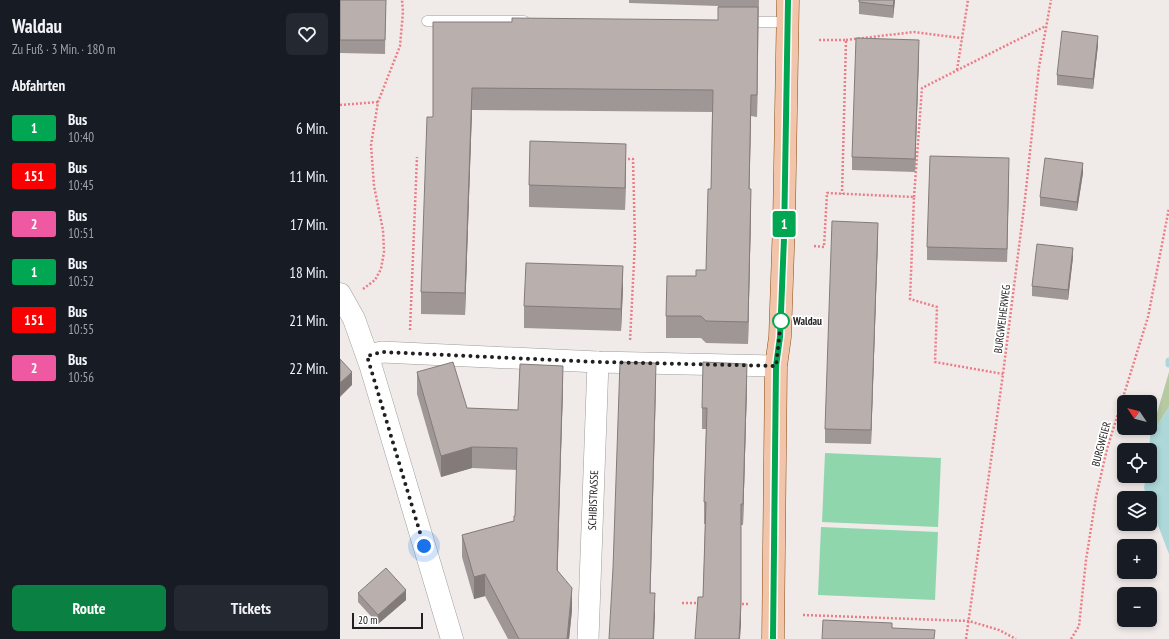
<!DOCTYPE html>
<html lang="de">
<meta charset="utf-8">
<style>
:root{--surface:#171b24;--page:#242831;--text:#f1f3f6;--muted:#9ea1a6;--accent:#0b8043}
body{margin:0;font-family:"PT Sans Narrow",sans-serif;background:var(--page);color:var(--text);height:100vh;display:flex;flex-direction:column;font-size:15px;white-space:nowrap}
*{box-sizing:border-box;margin:0}
p{font-size:13px;color:var(--muted)}
.icon{flex:none;width:22px;height:22px;fill:none;stroke:currentColor;stroke-width:2;stroke-linecap:round;stroke-linejoin:round}
.map{position:relative;flex:1;overflow:hidden}
.side{display:flex;flex-direction:column;background:var(--surface);width:340px}
.side>*{flex:none}
.badge{padding:0 8px;border-radius:3px;font-size:14px;line-height:26px}
.needle{width:26px;rotate:305deg}
.fabs{position:absolute;left:777px;top:395px;display:grid;gap:8px}
.fabs a{display:grid;place-items:center;width:40px;height:40px;border-radius:6px;background:var(--surface);box-shadow:0 2px 6px #0003;font-size:20px}
.scale{position:absolute;left:12px;bottom:10px;width:71px;box-sizing:border-box;padding-left:4px;border:2px solid #202020;border-top:0;font-size:11px;line-height:14px;white-space:nowrap;color:#202020;-webkit-text-stroke:3px #fff;paint-order:stroke}
.you{position:absolute;width:20px;height:20px;margin:-10px;border:3px solid #fff;border-radius:50%;background:#1a73e8;box-shadow:0 0 0 6px #1a73e833}
.map>.badge{position:absolute;translate:-50% -50%;box-shadow:0 0 0 2px #fff}
h2{padding:0 12px;font-size:15px;line-height:36px}
.round{display:grid;place-items:center;flex:none;width:42px;height:42px;border-radius:6px;background:var(--page)}
.head{display:flex;align-items:center;justify-content:space-between;height:68px;padding:0 12px}
h1{font-size:19px;font-weight:700;line-height:30px}
.action{display:flex;gap:8px;margin-top:auto;padding:8px 12px}
.action a{flex:1;height:46px;border-radius:6px;background:var(--accent);color:#fff;font-size:16px;font-weight:700;line-height:46px;text-align:center}
.action a+a{background:var(--page);color:var(--text)}
ul{padding:0;list-style:none}
li{display:flex;align-items:center;gap:12px;height:48px;padding:0 12px}
li div{flex:1}
li b{display:block;font-size:15px}
li em{font-style:normal}
li .badge{min-width:44px;font-weight:700;text-align:center}
main{display:flex;flex:1;min-height:0}
.map>svg:first-child{display:block}
</style>
<main>
<section class="side">
<div class="head"><div><h1>Waldau</h1><p>Zu Fuß · 3 Min. · 180 m</p></div><a class="round"><svg class="icon" aria-label="heart" viewBox="0 0 24 24"><path d="M12 20l-8-8c-3-5 5-10 8-4 3-6 11-1 8 4z"/></svg></a></div>
<h2>Abfahrten</h2>
<ul>
<li><span class="badge" style="background:#00a651;color:#fff">1</span><div><b>Bus</b><p>10:40</p></div><em>6 Min.</em></li>
<li><span class="badge" style="background:#fa0000;color:#fff">151</span><div><b>Bus</b><p>10:45</p></div><em>11 Min.</em></li>
<li><span class="badge" style="background:#ef59a1;color:#fff">2</span><div><b>Bus</b><p>10:51</p></div><em>17 Min.</em></li>
<li><span class="badge" style="background:#00a651;color:#fff">1</span><div><b>Bus</b><p>10:52</p></div><em>18 Min.</em></li>
<li><span class="badge" style="background:#fa0000;color:#fff">151</span><div><b>Bus</b><p>10:55</p></div><em>21 Min.</em></li>
<li><span class="badge" style="background:#ef59a1;color:#fff">2</span><div><b>Bus</b><p>10:56</p></div><em>22 Min.</em></li>
</ul>
<div class="action"><a>Route</a><a>Tickets</a></div>
</section>
<div class="map">
<svg width="829" height="639" viewBox="0 0 829 639">
<rect width="100%" height="100%" fill="#f0ebe8"/>
<path fill="#b5caa1" d="M829,372V407L810,437Z"/>
<g fill="#8fd6ad">
<path d="M485,453L601,458L598,527L482,522Z"/>
<path d="M481,527L598,532L595,600L478,595Z"/>
</g>
<path fill="#add7d8" d="M829,407V554L810,504V498H808L804,488L806,476H810V450H809L810,437Z"/>
<g fill="none" stroke-linecap="round" stroke-linejoin="round">
<path stroke="#add7d8" stroke-width="7" d="M829,361V364"/>
<g stroke="#9d9d9d" stroke-width="11">
<g id="service">
<path d="M87,21H184"/>
<path d="M406,22H448"/>
</g>
</g>
<g stroke="#9d9d9d" stroke-width="22">
<g id="minor">
<path d="M27,356L42,352L258,362L436,366"/>
<path id="s1" d="M248,639L258,362"/>
</g>
</g>
<g stroke="#9d9d9d" stroke-width="23">
<path id="tertiary" d="M0,294L14,319L31,367L112,639"/>
</g>
<g stroke="#8b4b11" stroke-width="23">
<path id="primary" d="M433,639L436,366L440,337L444,222L448,0"/>
</g>
<g stroke="#eb7d87" stroke-width="2.5" stroke-dasharray="2 2" stroke-linecap="butt">
<path d="M479,40H506L502,194"/>
<path d="M506,40L574,32L622,38"/>
<path d="M617,70L628,0"/>
<path d="M0,105L38,102"/>
<path d="M284,159H293L295,242L290,341"/>
<path d="M574,197L582,88L671,43L706,26"/>
<path d="M474,246L484,247L487,193L574,197L570,299L597,307L595,362L663,374"/>
<path d="M23,289L35,280L41,269L44,252L43,230L34,186L31,145L38,102L60,46L63,12L62,0"/>
<path d="M70,330L77,157"/>
<path d="M342,603H361"/>
<path d="M398,604H410"/>
<path d="M463,615L629,621L659,630L676,639"/>
<path d="M626,639L663,374L685,199L699,67L711,0"/>
<path d="M731,639L739,626L746,560L756,497L767,449L808,317L829,208"/>
</g>
<use href="#service" stroke="#fff" stroke-width="10"/>
<use href="#minor" stroke="#fff" stroke-width="21"/>
<use href="#tertiary" stroke="#fff" stroke-width="22"/>
<use href="#primary" stroke="#f2c5aa" stroke-width="22"/>
</g>
<g fill="#9f9796">
<path d="M0,0H46L45,54L0,53Z"/>
<path d="M289,0H419L417,117L411,116L409,189L411,211L408,344L366,343L361,338H326V316L356,276L366,270L371,189L372,112L132,110L125,315L81,314V292L93,117L172,22L378,20V6L289,3Z"/>
<path d="M519,0H555L553,18L519,14Z"/>
<path d="M758,45L753,89L717,85V75Z"/>
<path d="M579,54L575,172L512,170V157Z"/>
<path d="M286,166L285,210L189,207V185Z"/>
<path d="M669,172L667,262L587,260V247Z"/>
<path d="M743,173L737,211L700,206V197Z"/>
<path d="M538,236L531,444L485,443V429Z"/>
<path d="M733,257L728,300L692,296V286Z"/>
<path d="M283,288L281,331L184,328V306Z"/>
<path d="M77,372L127,408L178,410L223,387L217,571L232,610L229,639H168L145,596L134,599L122,557V535L174,521L175,516L177,470L132,468L101,477L77,394Z"/>
<path d="M407,385L403,525H401V625L363,597L365,524H364V502L366,429H362V408Z"/>
<path d="M18,593L66,600L38,624L18,602Z"/>
</g>
<g fill="#827b7a">
<path d="M554,0H555L553,18V6Z"/>
<path d="M418,7V28L417,117V95Z"/>
<path d="M758,36V45L753,89V79Z"/>
<path d="M579,40V54L575,172V159Z"/>
<path d="M132,88V110L125,315V293Z"/>
<path d="M411,95V116L409,211V189Z"/>
<path d="M286,144V166L285,210V188Z"/>
<path d="M669,158V172L667,262V249Z"/>
<path d="M743,163V173L737,211V202Z"/>
<path d="M411,189V211L408,344V322Z"/>
<path d="M538,223V236L531,444V430Z"/>
<path d="M733,248V257L728,300V290Z"/>
<path d="M283,266V288L281,331V309Z"/>
<path d="M316,363V385L310,614V593Z"/>
<path d="M407,364V385L403,525V504Z"/>
<path d="M223,366V387L217,592V570Z"/>
<path d="M12,372V385L0,397V383Z"/>
<path d="M132,447V468L101,477V456Z"/>
<path d="M145,574V596L134,599V577Z"/>
<path d="M232,588V610L229,639H227Z"/>
<path d="M66,590V600L38,624V615Z"/>
<path d="M315,593V615L314,639H313Z"/>
<path d="M401,604V625L400,639H399Z"/>
</g>
<g fill="#b9b0ae" stroke="#827b7a">
<path d="M0,0H46L45,40H0Z"/>
<path d="M519,0H554L553,6L519,2Z"/>
<path d="M378,7H418L417,95H411L409,189H411L408,322L366,321L361,316H326L327,276H356V270H366L368,189H371L373,90L132,88L125,293L81,292L87,117H93V22H172V18L378,20Z"/>
<path d="M722,31L758,36L753,79L717,75Z"/>
<path d="M516,38L579,40L575,159L512,157Z"/>
<path d="M190,141L286,144L285,188L189,185Z"/>
<path d="M590,156L669,158L667,249L587,247Z"/>
<path d="M705,158L743,163L737,202L700,197Z"/>
<path d="M492,221L538,223L531,430L485,429Z"/>
<path d="M697,244L733,248L728,290L692,286Z"/>
<path d="M186,263L283,266L281,309L184,306Z"/>
<path d="M0,359L12,372L0,383Z"/>
<path d="M113,362L127,408L178,410L180,364L223,366L217,570L232,588L227,639H179L145,574L134,577L122,535L174,521V516H175L177,448L132,447L101,456L77,372Z"/>
<path d="M280,362L316,363L310,593H315L313,639H269L273,568Z"/>
<path d="M363,362L407,364L403,504H401V604L399,639H355L358,597H363L366,502H364L367,408H362Z"/>
<path d="M46,568L66,590L38,615L18,593Z"/>
<path d="M483,620L552,623V628L595,630L594,639H482Z"/>
</g>
<g fill="none" stroke-linecap="round" stroke-linejoin="round">
<g stroke="#fff" stroke-width="9">
<path id="line" d="M433,639L436,366L440,337L444,238L448,0"/>
</g>
<use href="#line" stroke="#00a651" stroke-width="6"/>
<path stroke="#202020" stroke-width="4" stroke-dasharray="0 7.2" d="M84,546L27,356L42,352L258,362L436,366L441,321"/>
</g>
<circle fill="#fff" stroke="#00a651" stroke-width="2" cx="441" cy="321" r="8"/>
<g text-anchor="middle" stroke-width="3.5" stroke-linejoin="round" paint-order="stroke">
<g font-size="11" fill="#202020" stroke="#fff">
<text transform="translate(662 319) rotate(-83)" y="4">BURGWEIHERWEG</text>
<text transform="translate(761 444) rotate(-75)" y="4">BURGWEIER</text>
<text dy="4" stroke="none"><textPath href="#s1" startOffset="139">SCHIBISTRASSE</textPath></text>
</g>
<g font-size="11" font-weight="bold" fill="#202020" stroke="#fff" text-anchor="start">
<text x="453" y="325">Waldau</text>
</g>
</g>
</svg>
<div class="fabs">
<a><svg class="needle" viewBox="-14 -14 28 28"><path d="M0-13l5 13h-10z" fill="#e53935"/><path d="M0 13l5-13h-10z" fill="#9ea1a6"/></svg></a>
<a><svg class="icon" aria-label="locate" viewBox="0 0 24 24"><circle cx="12" cy="12" r="6"/><path d="M12 2v4M12 18v4M2 12h4M18 12h4"/></svg></a>
<a><svg class="icon" aria-label="layers" viewBox="0 0 24 24"><path d="M12 4l9 5-9 5-9-5zM3 14l9 5 9-5"/></svg></a>
<a>+</a>
<a>−</a>
</div>
<div class="scale">20 m</div>
<div class="you" style="left:84px;top:546px"></div>
<b class="badge" style="left:444px;top:224px;background:#00a651;color:#fff">1</b>
</div>
</main>
